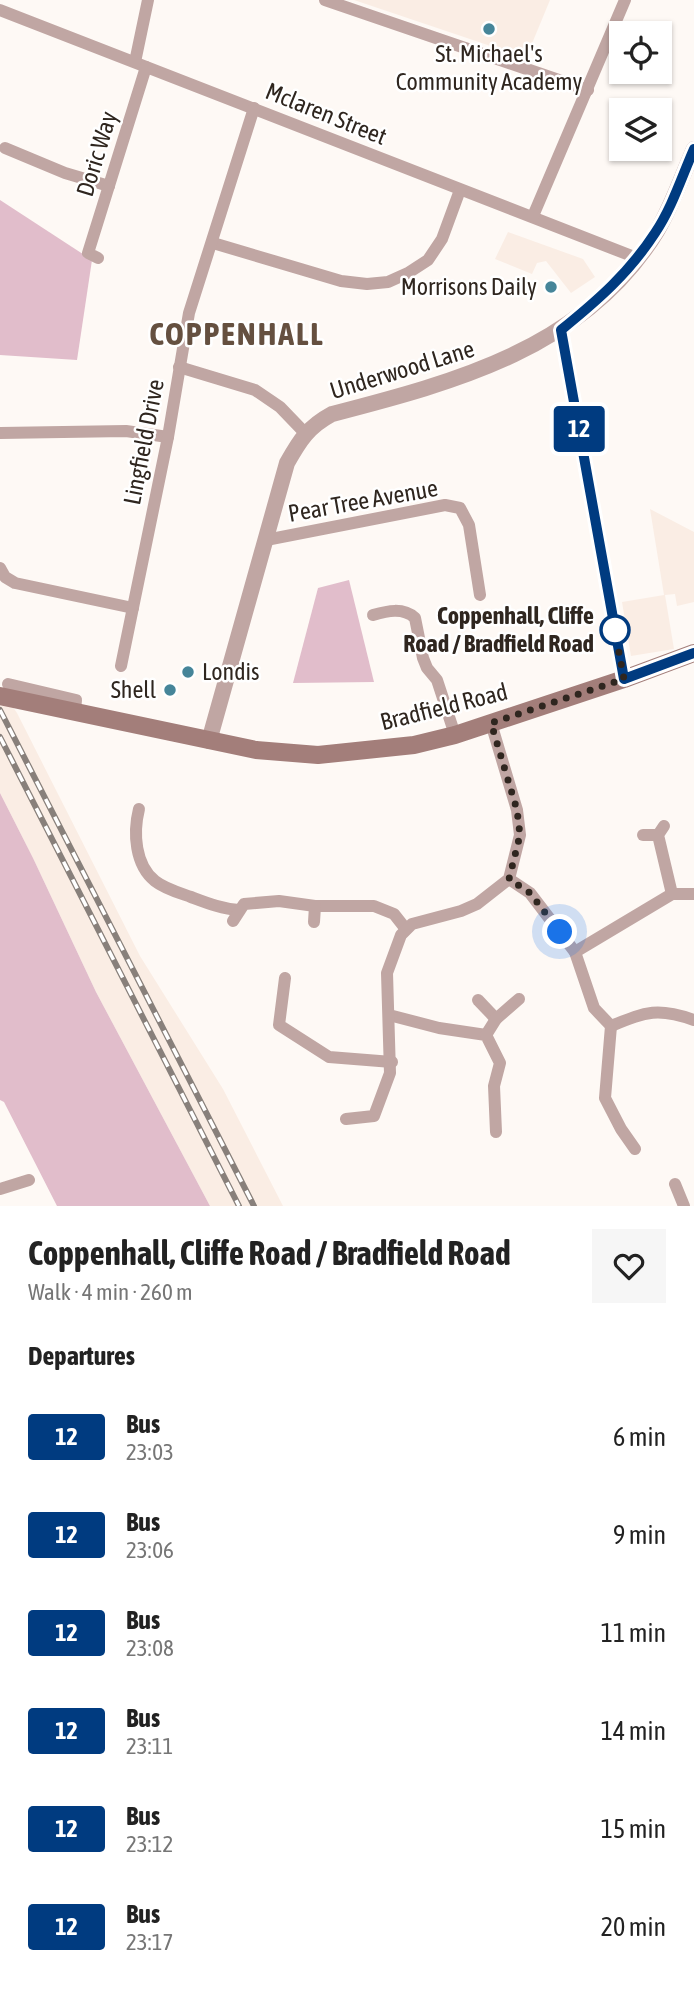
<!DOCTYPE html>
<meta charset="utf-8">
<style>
:root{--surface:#fff;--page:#f6f6f6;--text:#222;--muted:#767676}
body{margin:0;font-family:"Asap Condensed",sans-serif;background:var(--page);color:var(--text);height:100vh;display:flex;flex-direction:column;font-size:26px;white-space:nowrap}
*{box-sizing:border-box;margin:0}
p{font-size:23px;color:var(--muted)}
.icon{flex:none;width:38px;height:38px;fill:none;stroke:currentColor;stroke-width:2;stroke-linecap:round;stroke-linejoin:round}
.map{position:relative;height:1206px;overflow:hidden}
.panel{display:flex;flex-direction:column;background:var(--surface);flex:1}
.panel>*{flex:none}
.badge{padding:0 14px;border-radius:5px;font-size:24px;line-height:46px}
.tools{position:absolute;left:609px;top:21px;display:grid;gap:14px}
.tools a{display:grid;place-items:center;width:63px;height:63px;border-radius:0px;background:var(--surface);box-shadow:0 2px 5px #0004;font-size:35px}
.you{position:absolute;width:35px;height:35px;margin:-18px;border:5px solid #fff;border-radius:50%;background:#1a73e8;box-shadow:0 0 0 10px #1a73e833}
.map>.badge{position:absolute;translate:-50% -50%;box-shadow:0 0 0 4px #fff}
h2{padding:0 28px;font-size:26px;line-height:63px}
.round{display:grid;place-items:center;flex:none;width:74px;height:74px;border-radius:0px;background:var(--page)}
.head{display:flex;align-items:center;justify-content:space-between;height:119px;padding:0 28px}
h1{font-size:33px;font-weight:700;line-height:52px}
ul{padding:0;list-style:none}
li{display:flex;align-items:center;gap:21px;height:98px;padding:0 28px}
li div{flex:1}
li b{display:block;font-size:26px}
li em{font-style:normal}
li .badge{min-width:77px;font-weight:700;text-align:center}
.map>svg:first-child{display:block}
</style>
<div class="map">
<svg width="694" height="1206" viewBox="0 0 694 1206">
<rect width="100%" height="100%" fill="#fef9f5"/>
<g fill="#faede4">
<path d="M354,0H550L526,58Z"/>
<path d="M508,232L583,259L595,277L571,293L546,261L537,263L532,274L495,259Z"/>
<path d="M650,509L694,532V602L677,606L675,594L665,595L674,649L631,656L622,602L664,595Z"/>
<path d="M0,688L17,713L140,956L223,1089L283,1206H210L96,992L33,858L0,793Z"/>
</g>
<g fill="#e1bdcb">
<path d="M0,200L92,260L77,360L0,355Z"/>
<path d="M349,580L374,682L293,683L318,588Z"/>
<path d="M0,793L33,858L96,992L210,1206H57L4,1102L0,1100Z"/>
</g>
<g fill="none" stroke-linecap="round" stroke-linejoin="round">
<g stroke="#c0a6a3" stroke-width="12">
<path d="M325,0L588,90"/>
<path d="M0,10L637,258"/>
<path d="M135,62L148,0"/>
<path d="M5,148L65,173L109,186"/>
<path d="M533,216L625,0"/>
<path d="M213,243L341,281L367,284L388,282L408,273L428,260L442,239L460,190"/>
<path d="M98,258L88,253L146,67"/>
<path d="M561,330L624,679"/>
<path d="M179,367L255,390L280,407L305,433"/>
<path d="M0,433L126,431L168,437"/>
<path d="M266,540L445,505L460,508L469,525L480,595"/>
<path d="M0,568L5,577L15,583L133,608"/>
<path d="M373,615C387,611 403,607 415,618L423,658L427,668L437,680L455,735"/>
<path d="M121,666L168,437L189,313L254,108"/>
<path d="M8,684L76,700L75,711"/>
<path d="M139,809C133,833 135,865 155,881C165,889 180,893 191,897C207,903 222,909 239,910"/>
<path d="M664,826L658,835L672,894"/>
<path d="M643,835H658"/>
<path d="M509,879L530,893L575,952L594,1008L611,1026L605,1098L621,1129L635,1149"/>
<path d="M233,921L244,904L279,901L315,906H374L394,914L405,928"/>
<path d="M314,922L315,906"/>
<path d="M575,952L672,894H694"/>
<path d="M285,978L279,1025L329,1057L392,1062"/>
<path d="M478,1000L496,1019"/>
<path d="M389,1015L439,1028L486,1035L500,1063L494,1086L496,1132"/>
<path d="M611,1026C646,1012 657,1007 694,1020"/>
<path d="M486,1035L496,1019L519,999"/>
<path d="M346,1119L374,1116L390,1073L387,973L401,935L412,924L461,911L477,904L509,879L520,835L517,810L491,723"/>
<path d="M675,1184L684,1206"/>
<path d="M0,1189L29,1180"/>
</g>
<path stroke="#c0a6a3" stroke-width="16" d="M209,741L287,463C300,440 308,427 332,414C455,382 586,348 657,231C672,206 682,176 694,149"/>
<path stroke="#a37e7a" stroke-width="18" d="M0,696L256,750L318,755L414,745L455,735L624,679L694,653"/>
<g stroke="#88807b" stroke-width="6">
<g id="rail">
<path d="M0,710L254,1206"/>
<path d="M0,737L239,1206"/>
</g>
</g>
<use href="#rail" stroke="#fff" stroke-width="3.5" stroke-dasharray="10" stroke-linecap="butt"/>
</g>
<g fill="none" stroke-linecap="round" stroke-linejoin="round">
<g stroke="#fff" stroke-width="16">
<path id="line" d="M694,149C682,176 672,208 655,233C629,273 598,300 561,330L624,679L694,653"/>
</g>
<use href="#line" stroke="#003b80" stroke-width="10"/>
<path stroke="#2f261f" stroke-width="7" stroke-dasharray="0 12.6" d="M560,932L530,893L509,879L520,835L517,810L491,723L624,679L614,626L615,630"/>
</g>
<g fill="#468599" stroke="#fff" stroke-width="2.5">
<circle cx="489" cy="29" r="7"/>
<circle cx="551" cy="287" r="7"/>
<circle cx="188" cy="672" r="7"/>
<circle cx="170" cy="690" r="7"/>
</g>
<circle fill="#fff" stroke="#003b80" stroke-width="3.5" cx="615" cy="630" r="14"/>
<g text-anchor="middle" stroke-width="5" stroke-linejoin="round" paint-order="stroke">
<g font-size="24" fill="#2f261f" stroke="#fff" text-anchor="end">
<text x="489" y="62" text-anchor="middle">St. Michael's<tspan x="489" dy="28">Community Academy</tspan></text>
<text x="537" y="295">Morrisons Daily</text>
<text x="202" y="680" text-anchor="start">Londis</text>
<text x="156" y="698">Shell</text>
</g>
<g font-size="24" fill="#2f261f" stroke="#fff">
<text transform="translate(326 114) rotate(22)" y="8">Mclaren Street</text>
<text transform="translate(97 154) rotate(-73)" y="8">Doric Way</text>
<text transform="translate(402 370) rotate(-17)" y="8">Underwood Lane</text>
<text transform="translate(144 442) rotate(-79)" y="8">Lingfield Drive</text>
<text transform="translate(363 501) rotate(-10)" y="8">Pear Tree Avenue</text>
<text transform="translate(444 707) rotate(-14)" y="8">Bradfield Road</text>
</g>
<g font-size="24" font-weight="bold" fill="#2f261f" stroke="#fff" text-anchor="end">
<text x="594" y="624">Coppenhall, Cliffe<tspan x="594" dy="28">Road / Bradfield Road</tspan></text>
</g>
<g font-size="32" font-weight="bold" letter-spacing="2" fill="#655040" stroke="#fff">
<text x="237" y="345">COPPENHALL</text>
</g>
</g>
</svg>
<div class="tools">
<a><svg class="icon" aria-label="locate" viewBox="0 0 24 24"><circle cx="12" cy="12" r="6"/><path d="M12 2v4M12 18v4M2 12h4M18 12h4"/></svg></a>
<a><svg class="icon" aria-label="layers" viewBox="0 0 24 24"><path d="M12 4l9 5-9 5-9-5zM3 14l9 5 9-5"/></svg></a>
</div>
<div class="you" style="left:560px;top:932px"></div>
<b class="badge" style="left:579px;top:429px;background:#003b80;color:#fff">12</b>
</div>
<section class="panel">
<div class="head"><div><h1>Coppenhall, Cliffe Road / Bradfield Road</h1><p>Walk · 4 min · 260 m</p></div><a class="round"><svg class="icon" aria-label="heart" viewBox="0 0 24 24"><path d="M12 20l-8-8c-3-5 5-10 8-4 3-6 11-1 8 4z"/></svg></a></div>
<h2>Departures</h2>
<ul>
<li><span class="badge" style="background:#003b80;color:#fff">12</span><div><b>Bus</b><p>23:03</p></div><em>6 min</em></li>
<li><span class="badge" style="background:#003b80;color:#fff">12</span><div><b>Bus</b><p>23:06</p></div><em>9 min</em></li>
<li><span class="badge" style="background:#003b80;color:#fff">12</span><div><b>Bus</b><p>23:08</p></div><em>11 min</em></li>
<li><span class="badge" style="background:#003b80;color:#fff">12</span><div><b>Bus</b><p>23:11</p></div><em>14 min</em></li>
<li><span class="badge" style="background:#003b80;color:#fff">12</span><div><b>Bus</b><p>23:12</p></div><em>15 min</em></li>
<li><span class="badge" style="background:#003b80;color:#fff">12</span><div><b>Bus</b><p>23:17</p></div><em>20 min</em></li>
</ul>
</section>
